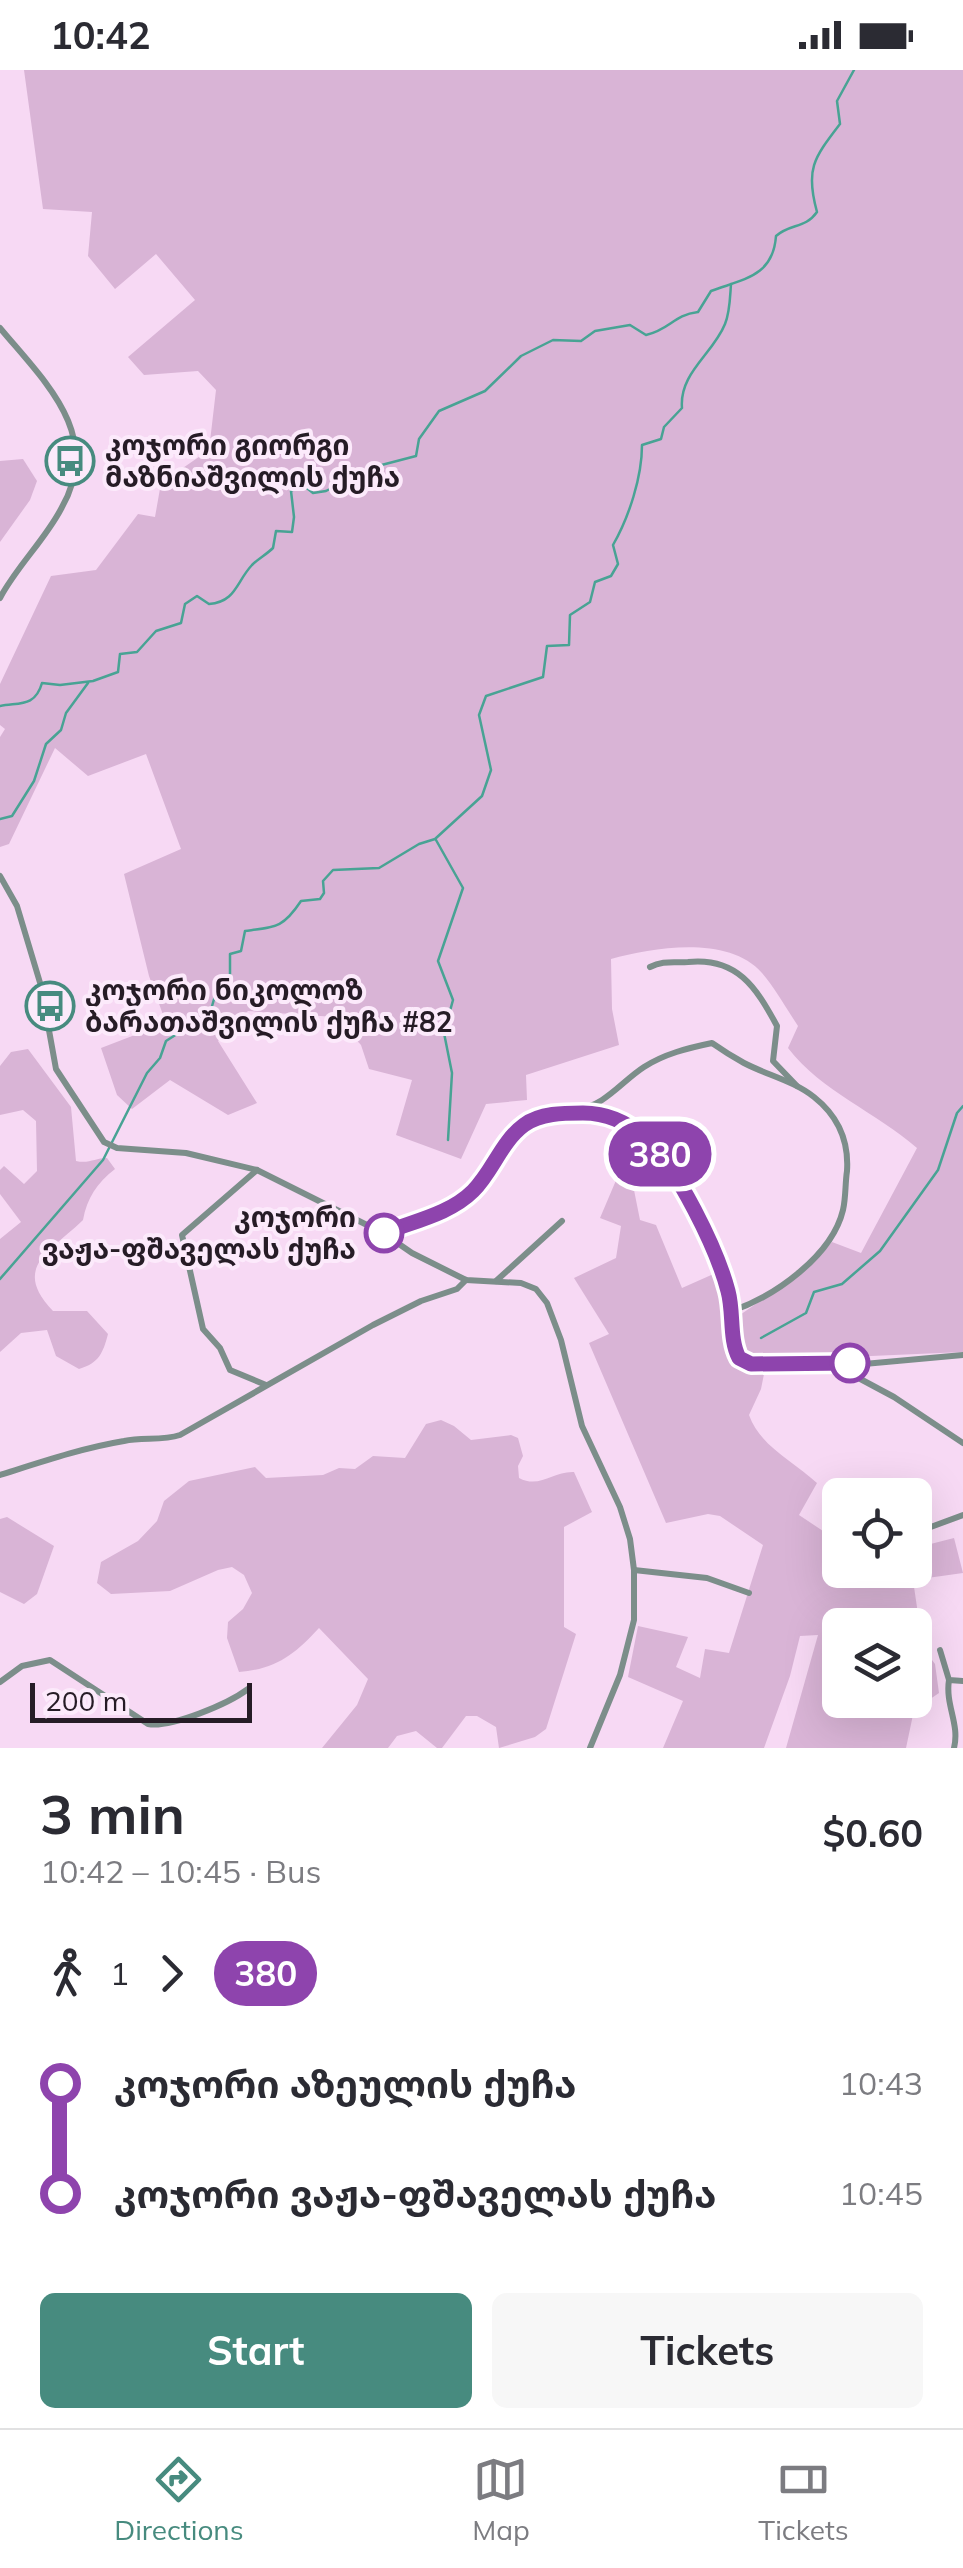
<!DOCTYPE html>
<meta charset="utf-8">
<style>
:root{--surface:#fff;--page:#f7f7f7;--text:#2b2b33;--muted:#7c7c81;--line:#e1e1e2;--accent:#478b7f}
body{margin:0;font-family:Mulish,"Noto Sans Georgian",sans-serif;background:var(--page);color:var(--text);height:100vh;display:flex;flex-direction:column;font-size:38px;white-space:nowrap}
*{box-sizing:border-box;margin:0}
p{font-size:32px;color:var(--muted)}
.icon{flex:none;width:55px;height:55px;fill:none;stroke:currentColor;stroke-width:2;stroke-linecap:round;stroke-linejoin:round}
.map{position:relative;height:1678px;overflow:hidden}
.drawer{display:flex;flex-direction:column;background:var(--surface);flex:1}
.drawer>*{flex:none}
.badge{padding:0 20px;border-radius:32px;font-size:35px;line-height:65px}
.fabs{position:absolute;left:822px;top:1408px;display:grid;gap:20px}
.fabs a{display:grid;place-items:center;width:110px;height:110px;border-radius:15px;background:var(--surface);box-shadow:0 10px 40px #0002;font-size:50px}
.scale{position:absolute;left:30px;bottom:25px;width:222px;box-sizing:border-box;padding-left:10px;border:5px solid #261c26;border-top:0;font-size:28px;line-height:35px;white-space:nowrap;color:#261c26;-webkit-text-stroke:8px #fceafb;paint-order:stroke}
.map>.badge{position:absolute;translate:-50% -50%;box-shadow:0 0 0 5px #fff}
.legs{display:flex;align-items:center;gap:15px;height:110px;padding:0 40px;font-size:32px}
.legs p{margin-inline-start:auto}
.headline{display:flex;align-items:center;justify-content:space-between;height:170px;padding:0 40px}
h1{font-size:55px;font-weight:700;line-height:75px}
.cta{display:flex;gap:20px;margin-top:auto;padding:20px 40px}
.cta a{flex:1;height:115px;border-radius:15px;background:var(--accent);color:#fff;font-size:40px;font-weight:700;line-height:115px;text-align:center}
.cta a+a{background:var(--page);color:var(--text)}
ul{padding:0 40px;list-style:none}
li{display:flex;align-items:center;gap:35px;height:110px;font-size:38px}
li i{display:grid;place-items:center;width:15px;height:100%;margin:0 12px;background:currentColor}
li i::after{content:'';width:25px;height:25px;margin:-12px;border:8px solid;border-radius:50%;background:var(--surface)}
li p{margin-inline-start:auto}
li:first-child i{background:linear-gradient(#0000 50%,currentColor 0)}
li:last-child i{background:linear-gradient(currentColor 50%,#0000 0)}
.status{display:flex;justify-content:space-between;align-items:center;height:70px;padding:0 50px;background:var(--surface);direction:ltr}
.status svg{height:28px;fill:currentColor}
.menu{display:flex;justify-content:space-around;align-items:center;height:140px;border-top:2px solid var(--line);background:var(--surface);font-size:28px;color:var(--muted)}
.menu a{display:grid;justify-items:center;gap:5px}
.menu .selected{color:var(--accent)}
.map>svg:first-child{display:block}
</style>
<div class="status"><b>10:42</b><svg viewBox="0 0 49 12"><path d="M0 12V9h3v3zM5 12V6h3v6zM10 12V3h3v9zM15 12V0h3v12zM26 1h20v11H26zM47 4h2v5h-2z"/></svg></div>
<div class="map">
<svg width="963" height="1678" viewBox="0 0 963 1678">
<rect width="100%" height="100%" fill="#f7d9f4"/>
<g fill="#d9b4d6" fill-rule="evenodd">
<path d="M24,0H963V1282L754,1291L743,1286L738,1273L737,1247L808,1198L832,1172L861,1183L917,1078C876,1042 822,1022 788,978L798,956C786,938 775,918 762,903C729,865 654,877 611,889L612,939L619,975L526,1005L527,1030L486,1034L461,1089L396,1065L412,1010L369,999L361,975L335,947L248,941L218,971L257,1033L228,1045L170,1010L132,1039L117,1025L101,978L166,953L149,906L124,804L181,779L146,684L88,706L55,678L9,774L0,777V667L5,659L0,655V614L51,506L96,500L138,444L155,447L161,413L209,380L216,320L198,301L144,305L128,287L195,230L156,184L115,219L88,186L92,142L43,139Z"/>
<path d="M23,389L37,411L30,430L0,472V391Z"/>
<path d="M28,979L71,1037L76,1091C89,1094 95,1088 107,1088L115,1099C97,1113 87,1128 83,1150C53,1180 10,1196 53,1241H87L108,1264C103,1283 99,1293 79,1299L56,1286L47,1260L21,1263L0,1282V1169L21,1152L0,1124V1100L4,1096L24,1114L37,1101L36,1051L23,1040L0,1045V996L11,982Z"/>
<path d="M617,1108L632,1110L640,1150L656,1155L682,1218L718,1202L730,1253L728,1287L736,1297L765,1299L761,1319L749,1345C760,1376 793,1391 817,1413L799,1445L823,1461L840,1445V1500H915V1478L954,1468L963,1503L913,1510L923,1578L935,1594L939,1623L914,1640L906,1678H786L818,1565L800,1566L790,1606L764,1678H663L683,1631L628,1607L638,1556L688,1567L676,1597L700,1608L705,1579L729,1583L763,1475L720,1446L708,1444L666,1453L589,1273L609,1264L574,1208L616,1188L621,1156L600,1148ZM840,1555H915V1630H840Z"/>
<path d="M441,1350L454,1356L471,1370L511,1365L518,1368L523,1386L518,1396L519,1408C540,1419 553,1401 574,1402L592,1442L564,1457V1557L576,1564L546,1659L535,1667L499,1678L496,1657L477,1646H466L442,1678H437L416,1661L397,1666L388,1678H322L357,1635L368,1609L319,1558C295,1584 277,1599 239,1602L227,1568L228,1552L243,1539L252,1523L244,1505L232,1497L218,1500L170,1521L111,1524L97,1513L101,1492L138,1471L157,1451L164,1431L189,1411L255,1397L266,1408L323,1405L339,1398L355,1399L373,1386L405,1388L426,1354Z"/>
<path d="M7,1447L54,1476L37,1524L24,1534L0,1522V1449Z"/>
</g>
<g fill="none" stroke-linecap="round" stroke-linejoin="round">
<g stroke="#48a394" stroke-width="2.5">
<path d="M0,636C18,632 35,638 42,613L60,615L93,611L118,602L120,584L137,582L156,561L181,553L185,534L197,526L209,534C236,532 236,512 252,495C258,489 267,484 273,478L276,461L292,462L294,447L291,421L303,415L313,423L326,421L370,398L416,386L419,369L439,341L485,321L521,286L553,270L581,271L595,261L630,255L646,265C671,259 673,245 698,242L711,221C743,209 773,207 776,166C791,153 805,159 817,142C805,99 814,88 840,54L837,31L854,0"/>
<path d="M0,749L12,746L34,711L46,674L61,660L66,643L88,613"/>
<path d="M436,770L463,818L438,891L453,930L444,963L452,1003L448,1070"/>
<path d="M0,1209L103,1090L147,1003L160,988L166,971L210,943L217,919L230,908V884L241,881L245,861C276,857 283,858 301,831L320,829L324,823L323,811L333,800L379,798L419,774L435,769L482,726L491,700L479,645L486,626L543,607L547,576L569,575L570,545L590,532L595,512L611,506L618,494L613,475C629,447 642,407 642,375L661,369L664,357L682,338C679,303 713,284 725,254C730,242 730,227 731,214"/>
<path d="M761,1268L806,1243L814,1222L842,1214L880,1181L938,1100L957,1043L963,1036"/>
</g>
<g stroke="#7c8e8a" stroke-width="6">
<path d="M0,258C45,312 104,365 61,439C44,471 17,496 0,528"/>
<path d="M0,806L17,836L41,916L56,999L104,1072L117,1078L186,1083L257,1100L383,1163L412,1183L466,1210L521,1213L536,1219L547,1233L561,1270L582,1356L620,1437L630,1469L634,1500V1550L620,1605L590,1678"/>
<path d="M650,897C663,890 674,893 688,892C737,887 756,917 777,956L773,991L797,1016"/>
<path d="M577,1039C604,1037 622,1011 644,997C664,984 688,978 712,973C722,980 733,987 744,993C767,1005 794,1011 814,1027C838,1046 849,1071 847,1101C845,1114 846,1127 843,1140C832,1186 775,1226 732,1241"/>
<path d="M257,1100L182,1165L203,1259L220,1278L230,1300L266,1315"/>
<path d="M384,1163C414,1151 450,1144 473,1121C493,1101 501,1071 524,1054C540,1043 564,1043 583,1043C607,1043 627,1052 645,1068C677,1097 717,1179 728,1221C734,1243 729,1268 739,1289C751,1295 822,1294 842,1296L851,1304L894,1327L963,1373"/>
<path d="M496,1211L562,1151"/>
<path d="M842,1296L963,1285"/>
<path d="M0,1405C41,1392 82,1378 124,1371C143,1367 162,1371 180,1365L373,1255L421,1231L457,1219L466,1210"/>
<path d="M928,1458L963,1445"/>
<path d="M634,1500L707,1508L749,1523"/>
<path d="M940,1580L949,1610L963,1611"/>
<path d="M949,1610C945,1635 960,1654 954,1678"/>
<path d="M0,1612L22,1596L50,1590L148,1654C171,1658 228,1634 248,1619"/>
</g>
</g>
<g fill="none" stroke-linecap="round" stroke-linejoin="round">
<g stroke="#fff" stroke-width="22">
<path id="line-1" d="M384,1163C414,1151 450,1144 473,1121C493,1101 501,1072 524,1055C540,1043 564,1043 583,1043C607,1043 627,1052 645,1068C677,1097 717,1179 728,1221C734,1243 729,1269 739,1288L751,1294L850,1293"/>
</g>
<use href="#line-1" stroke="#8e44ad" stroke-width="15"/>
</g>
<defs>
<g id="bus-ring" transform="scale(2.5)"><circle r="9.5" fill="#fceafb" stroke="#478b7f" stroke-width="1.5"/><path d="M-5-6H5V4H4V6H2V4H-2V6H-4V4H-5ZM-3.5-4V0h7V-4ZM-3.5 1.2v1.5H-2V1.2ZM2 1.2v1.5H3.5V1.2Z" fill="#478b7f"/></g>
</defs>
<g fill-rule="evenodd">
<use href="#bus-ring" x="70" y="391"/>
<use href="#bus-ring" x="50" y="936"/>
</g>
<g fill="#fff" stroke="#8e44ad" stroke-width="5">
<circle cx="384" cy="1163" r="18"/>
<circle cx="850" cy="1293" r="18"/>
</g>
<g text-anchor="middle" stroke-width="8" stroke-linejoin="round" paint-order="stroke">
<g font-size="28" font-weight="bold" fill="#261c26" stroke="#fceafb" text-anchor="start">
<text x="105" y="385">კოჯორი გიორგი<tspan x="105" dy="32">მაზნიაშვილის ქუჩა</tspan></text>
<text x="85" y="930">კოჯორი ნიკოლოზ<tspan x="85" dy="32">ბარათაშვილის ქუჩა #82</tspan></text>
</g>
<g font-size="28" font-weight="bold" fill="#261c26" stroke="#fceafb" text-anchor="end">
<text x="356" y="1157">კოჯორი<tspan x="356" dy="32">ვაჟა-ფშაველას ქუჩა</tspan></text>
</g>
</g>
</svg>
<div class="fabs">
<a><svg class="icon" aria-label="locate" viewBox="0 0 24 24"><circle cx="12" cy="12" r="6"/><path d="M12 2v4M12 18v4M2 12h4M18 12h4"/></svg></a>
<a><svg class="icon" aria-label="layers" viewBox="0 0 24 24"><path d="M12 4l9 5-9 5-9-5zM3 14l9 5 9-5"/></svg></a>
</div>
<div class="scale">200 m</div>
<b class="badge" style="left:660px;top:1084px;background:#8e44ad;color:#fff">380</b>
</div>
<section class="drawer">
<div class="headline"><div><h1>3 min</h1><p>10:42 – 10:45 · Bus</p></div><b>$0.60</b></div>
<div class="legs"><svg class="icon" aria-label="walk" viewBox="0 0 24 24"><circle cx="13" cy="4" r="2"/><path d="M13 8l-2 6 4 7M11 14l-3 7M7 12l3-4h3l4 4"/></svg>1<svg class="icon" aria-label="forward" viewBox="0 0 24 24"><path d="M9 5l7 7-7 7"/></svg><b class="badge" style="background:#8e44ad;color:#fff">380</b></div>
<ul>
<li><i style="color:#8e44ad"></i><b>კოჯორი აზეულის ქუჩა</b><p>10:43</p></li>
<li><i style="color:#8e44ad"></i><b>კოჯორი ვაჟა-ფშაველას ქუჩა</b><p>10:45</p></li>
</ul>
<div class="cta"><a>Start</a><a>Tickets</a></div>
</section>
<nav class="menu">
<a class="selected"><svg class="icon" aria-label="directions" viewBox="0 0 24 24"><path d="M12 3l9 9-9 9-9-9zM9 14v-3h6M13 9l2 2-2 2"/></svg>Directions</a>
<a><svg class="icon" aria-label="map" viewBox="0 0 24 24"><path d="M3 6l6-2 6 2 6-2v14l-6 2-6-2-6 2zM9 4v14M15 6v14"/></svg>Map</a>
<a><svg class="icon" aria-label="tickets" viewBox="0 0 24 24"><path d="M3 7h18v10H3zM15 7v10"/></svg>Tickets</a>
</nav>
